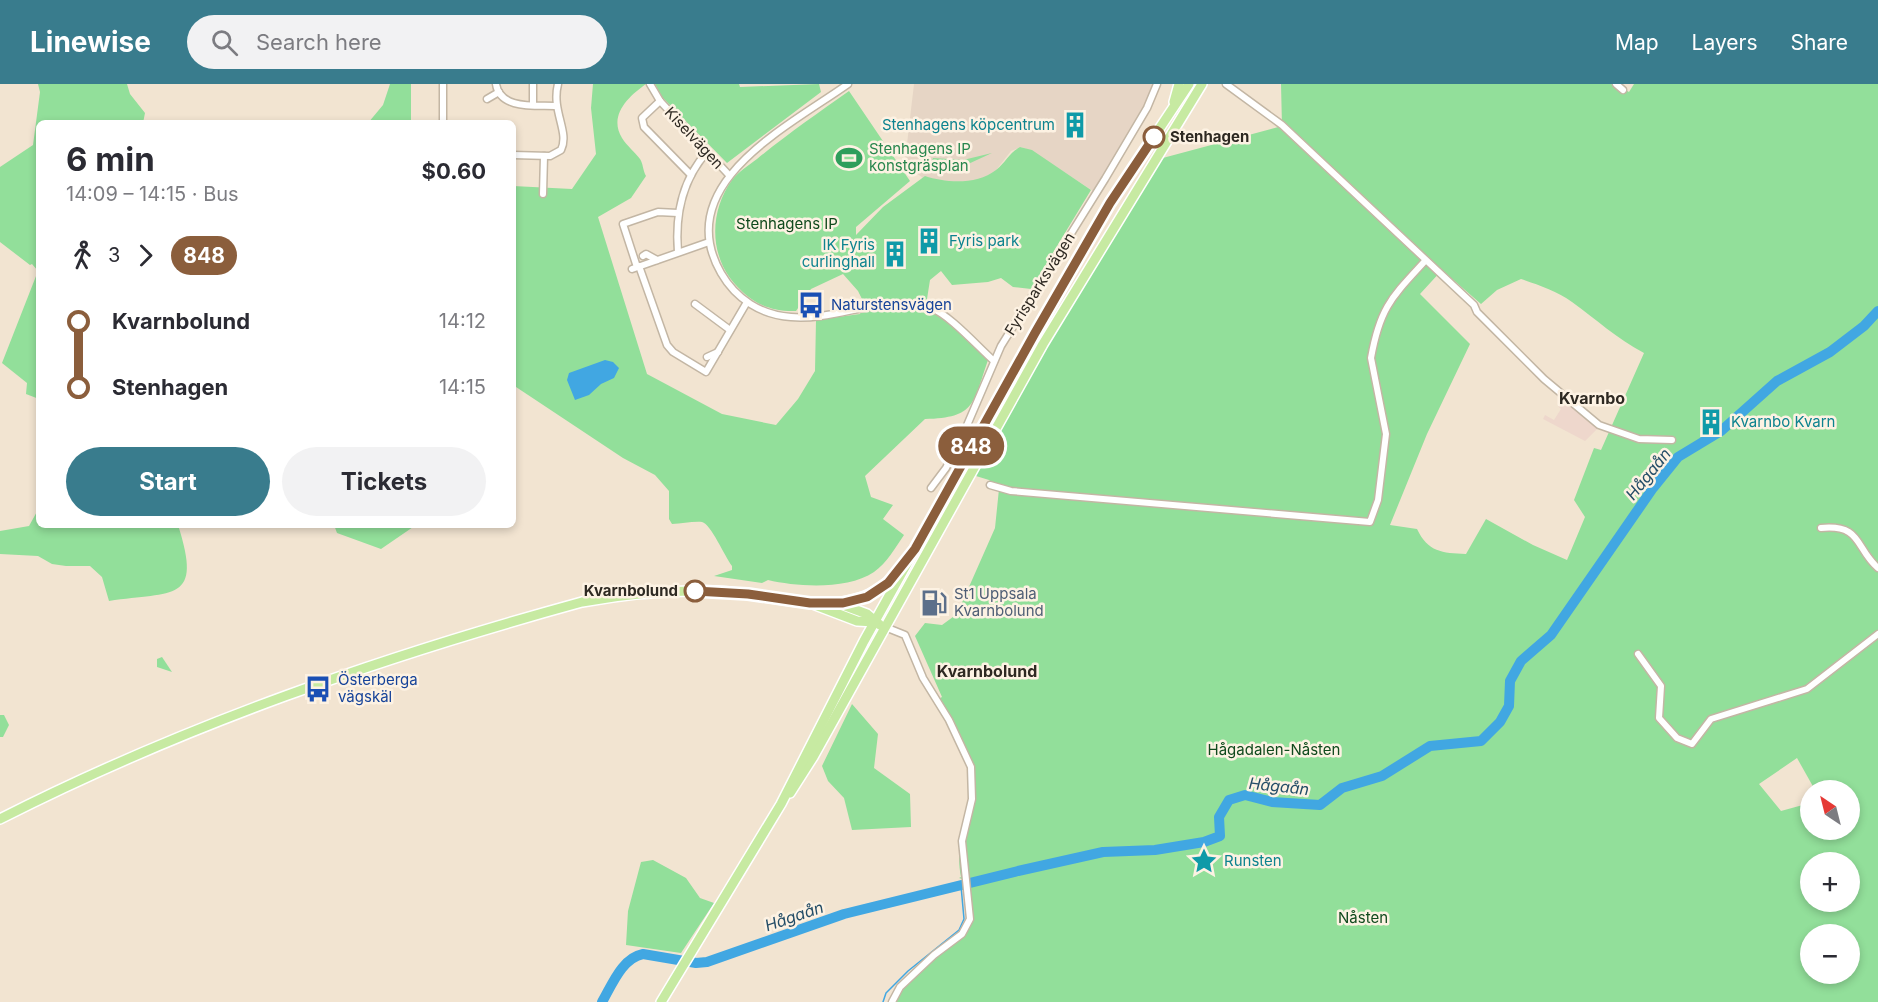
<!DOCTYPE html>
<meta charset="utf-8">
<style>
:root{--surface:#fff;--page:#f2f2f3;--text:#2b2b33;--muted:#7c7c81;--accent:#397c8d}
body{margin:0;font-family:Inter,sans-serif;background:var(--page);color:var(--text);height:100vh;display:flex;flex-direction:column;font-size:22px;white-space:nowrap}
*{box-sizing:border-box;margin:0}
p{font-size:20px;color:var(--muted)}
.icon{flex:none;width:33px;height:33px;fill:none;stroke:currentColor;stroke-width:2;stroke-linecap:round;stroke-linejoin:round}
.map{position:relative;flex:1;overflow:hidden}
.drawer{position:absolute;left:36px;top:36px;width:480px;height:408px;display:flex;flex-direction:column;background:var(--surface);border-radius:9px;box-shadow:0 3px 9px #0003}
.drawer>*{flex:none}
.badge{padding:0 12px;border-radius:20px;font-size:21px;line-height:39px}
.needle{width:39px;rotate:325deg}
.buttons{position:absolute;left:1800px;top:696px;display:grid;gap:12px}
.buttons a{display:grid;place-items:center;width:60px;height:60px;border-radius:50%;background:var(--surface);box-shadow:0 3px 9px #0003;font-size:30px}
.map>.badge{position:absolute;translate:-50% -50%;box-shadow:0 0 0 3px #fff}
.legs{display:flex;align-items:center;gap:9px;height:66px;padding:0 30px;font-size:20px}
.legs p{margin-inline-start:auto}
.overview{display:flex;align-items:center;justify-content:space-between;height:102px;padding:0 30px}
h1{font-size:33px;font-weight:700;line-height:45px}
.cta{display:flex;gap:12px;margin-top:auto;padding:12px 30px}
.cta a{flex:1;height:69px;border-radius:36px;background:var(--accent);color:#fff;font-size:24px;font-weight:700;line-height:69px;text-align:center}
.cta a+a{background:var(--page);color:var(--text)}
ul{padding:0 30px;list-style:none}
li{display:flex;align-items:center;gap:21px;height:66px;font-size:22px}
li i{display:grid;place-items:center;width:9px;height:100%;margin:0 8px;background:currentColor}
li i::after{content:'';width:15px;height:15px;margin:-8px;border:4px solid;border-radius:50%;background:var(--surface)}
li p{margin-inline-start:auto}
li:first-child i{background:linear-gradient(#0000 50%,currentColor 0)}
li:last-child i{background:linear-gradient(currentColor 50%,#0000 0)}
header{display:flex;align-items:center;gap:36px;box-sizing:border-box;height:84px;padding:0 30px;background:var(--accent);color:#fff}
header strong{font-size:28px}
nav{display:flex;gap:33px;margin-inline-start:auto;font-size:21px}
.search{width:420px;height:54px;background:var(--page);display:flex;align-items:center;gap:15px;box-sizing:border-box;padding:0 21px;border-radius:33px;color:var(--muted);font-size:22px}
.map>svg:first-child{display:block}
</style>
<header>
<strong>Linewise</strong>
<div class="search"><svg class="icon" aria-label="search" viewBox="0 0 24 24"><circle cx="10" cy="10" r="6"/><path d="M15 15l6 6"/></svg>Search here</div>
<nav><a>Map</a><a>Layers</a><a>Share</a></nav>
</header>
<div class="map">
<svg width="1878" height="918" viewBox="0 0 1878 918">
<rect width="100%" height="100%" fill="#f2e4d1"/>
<path fill="#e6d5c5" d="M914,0H1157L1096,109L1032,67L1021,63L1011,67L983,103L961,120L913,87L905,77Z"/>
<path fill="#eed7cc" d="M1565,314L1598,344L1585,357L1543,335L1545,331L1554,336L1561,325L1558,322Z"/>
<g fill="#92df9a" fill-rule="evenodd">
<path d="M38,0H127L130,10L145,29L143,39H39V315L26,310L27,299L2,279L38,187L32,180L30,181L0,158V83L33,61L40,8Z"/>
<path d="M390,0H411V39H368L383,21Z"/>
<path d="M593,0H646C629,12 608,31 622,54C627,62 635,68 640,75C643,79 643,87 646,92L631,114L598,133L647,290L722,330L776,341L798,315L815,287L816,236L860,230L864,219L858,207L843,190L811,205L796,227C766,228 747,216 730,194C709,165 711,125 732,96C738,88 749,81 757,75C786,51 818,29 849,7L910,97L856,143V151L883,123L925,92C946,99 977,101 996,86C1006,78 1009,69 1020,63L1032,66L1091,106L1031,205L1013,203L1001,194L988,198L952,201L941,187L930,196L927,215L988,276C973,319 976,334 925,335L865,392L871,413L893,421L883,435L904,451C895,464 887,479 874,488C847,506 798,503 768,496L762,499L714,492L732,486V482C725,473 711,440 702,438C693,437 682,440 672,440L669,435V407L655,391L623,374L513,301V102L572,105L596,70L591,24Z"/>
<path d="M655,0H739L740,3L819,0L821,8L727,79L662,13Z"/>
<path d="M1281,0H1615L1629,8L1634,0H1878V918H891L893,912L959,850L970,833L962,795L959,794L961,793C954,759 969,730 970,697C971,671 947,639 935,617L942,613L915,552L925,539L942,541L957,530L995,444L999,405L989,396L976,392L978,384L1118,141L1159,75L1282,42ZM1442,186L1481,220L1497,206L1521,195C1538,201 1557,207 1572,218C1597,236 1616,254 1644,269L1601,366L1594,364L1574,416L1585,433L1567,476L1533,461L1486,435L1466,470C1442,469 1428,468 1417,445L1390,441L1427,350L1470,260L1420,210ZM1797,674L1815,706H1850V746H1810V719L1781,727L1759,700ZM1810,778H1850V818H1810ZM1810,850H1850V890H1810Z"/>
<path d="M992,69L966,81L936,80L935,84L930,82L933,74L963,76Z"/>
<path d="M39,424V441H178C203,519 174,507 109,517L102,493L90,482H66L52,480L38,472L0,470V447L29,442Z"/>
<path d="M334,441H416L381,465L337,449Z"/>
<path d="M162,573L172,588L157,583V575Z"/>
<path d="M852,620L878,650L874,684L910,710L911,743L852,746L844,714L828,697L822,682Z"/>
<path d="M0,631H4L9,641L3,653H0Z"/>
<path d="M653,776L686,794L700,814L714,819L681,869L626,861L628,827L641,778Z"/>
</g>
<path fill="#41a7e2" d="M605,276L613,278L619,284L614,294L601,300L589,311L575,316L567,296L569,289Z"/>
<g fill="none" stroke-linecap="round" stroke-linejoin="round">
<path stroke="#41a7e2" stroke-width="1.5" d="M883,918L886,909L908,887L959,846L964,835L961,802"/>
<path stroke="#41a7e2" stroke-width="10" d="M602,918C612,901 622,874 643,870L696,879L707,878L844,830L1018,787L1103,768L1155,766L1204,758L1220,752L1219,733L1229,716L1245,711L1272,718L1320,721L1342,704L1382,692L1430,662L1481,657L1500,638L1509,622L1510,597L1521,577L1551,551L1653,404L1678,373L1721,347L1777,297L1830,268L1864,242L1878,227"/>
<g stroke="#c3b6a4" stroke-width="9">
<g id="street">
<path d="M443,0V39"/>
<path d="M496,0C500,26 536,21 555,22"/>
<path d="M650,0L660,17L729,91"/>
<path d="M848,0C789,42 670,100 721,189C736,215 761,231 791,233C838,237 884,209 931,224C950,231 978,263 994,277"/>
<path d="M1226,0L1282,41L1474,221L1477,228L1544,295L1599,341L1639,355L1672,356"/>
<path d="M1616,0L1623,6"/>
<path d="M487,15L499,8"/>
<path d="M660,17L642,34L644,43L691,91"/>
<path d="M533,21V0"/>
<path d="M513,71L550,72L561,66C570,48 551,27 558,0"/>
<path d="M543,110L544,72"/>
<path d="M678,168C675,132 682,96 707,68"/>
<path d="M643,172L646,170L657,176"/>
<path d="M639,182L667,261L673,268L706,288L747,218"/>
<path d="M637,183L623,140L658,128L678,129"/>
<path d="M632,185L709,158"/>
<path d="M695,220L730,246"/>
<path d="M707,273L718,268"/>
<path d="M990,401L1011,407L1370,438L1378,416L1386,350L1371,274C1380,223 1392,213 1425,177"/>
<path d="M931,404L946,384L965,346L1001,262L1105,95L1147,24L1157,0"/>
<path d="M1821,444C1862,440 1855,464 1878,484"/>
<path d="M885,543L905,551L923,594L949,636L971,683L972,715L962,757L970,835L962,850L934,871L900,903L892,918"/>
<path d="M1638,570L1661,602L1659,634L1677,654L1692,660L1711,635L1807,605L1878,550"/>
</g>
</g>
<g stroke="#fff" stroke-width="12">
<g id="primary">
<path d="M1174,18L1179,0"/>
<path d="M840,520L867,530L880,541"/>
<path d="M815,521L857,537L875,538"/>
<path d="M790,709L813,673L1043,260L1202,0"/>
<path d="M0,735C185,641 382,573 582,518C627,510 670,506 715,507C774,509 854,543 897,488"/>
<path d="M661,918L781,720L864,557L1035,249L1110,119L1189,0"/>
</g>
</g>
<use href="#street" stroke="#fff" stroke-width="6"/>
<use href="#primary" stroke="#c7eaa2" stroke-width="9"/>
</g>
<g fill="none" stroke-linecap="round" stroke-linejoin="round">
<g stroke="#fff" stroke-width="14">
<path id="line-1" d="M695,507L748,510L810,519H843L867,513L888,499L915,465L1035,249L1110,119L1154,53"/>
</g>
<use href="#line-1" stroke="#8b5e3c" stroke-width="9"/>
</g>
<defs>
<g id="building-bare" transform="scale(2.07)"><path d="M-4-6H4V6H1V3H-1V6H-4ZM-2.5-4.3h1.7v1.8h-1.7ZM.8-4.3h1.7v1.8H.8ZM-2.5-1h1.7V.8h-1.7ZM.8-1h1.7V.8H.8Z" fill="#0f9aa8" stroke="#fdf2e3" stroke-width="2.5" paint-order="stroke"/></g>
<g id="stadium-bare" transform="scale(2.07)"><path d="M0-5a6.5 5 0 1 0 0 10a6.5 5 0 1 0 0-10ZM-3.5-1.8h7v3.6h-7Z" fill="#2e9e5b" stroke="#fdf2e3" stroke-width="2.5" paint-order="stroke"/></g>
<g id="bus-bare" transform="scale(2.07)"><path d="M-5-6H5V4H4V6H2V4H-2V6H-4V4H-5ZM-3.5-4V0h7V-4ZM-3.5 1.2v1.5H-2V1.2ZM2 1.2v1.5H3.5V1.2Z" fill="#1a4fb4" stroke="#fdf2e3" stroke-width="2.5" paint-order="stroke"/></g>
<g id="fuel-bare" transform="scale(2.07)"><path d="M-5.5-6h7V0h2V4h1.3V-2.5L3-4.5l.8-.8L6-3V5H2.5V1h-1V6h-7ZM-4.2-4.7v3.2H.2V-4.7Z" fill="#5c6f8a" stroke="#fdf2e3" stroke-width="2.5" paint-order="stroke"/></g>
<g id="sight-bare" transform="scale(2.07)"><path d="M0-6L1.8-2.2L6-1.7L2.9 1.2L3.7 5.4L0 3.3L-3.7 5.4L-2.9 1.2L-6-1.7L-1.8-2.2Z" fill="#0f9aa8" stroke="#fdf2e3" stroke-width="2.5" paint-order="stroke"/></g>
</defs>
<g fill-rule="evenodd">
<use href="#building-bare" x="1075" y="41"/>
<use href="#stadium-bare" x="849" y="74"/>
<use href="#building-bare" x="929" y="157"/>
<use href="#building-bare" x="895" y="170"/>
<use href="#bus-bare" x="811" y="221"/>
<use href="#building-bare" x="1711" y="338"/>
<use href="#fuel-bare" x="934" y="519"/>
<use href="#bus-bare" x="318" y="605"/>
<use href="#sight-bare" x="1204" y="777"/>
</g>
<g fill="#fff" stroke="#8b5e3c" stroke-width="3">
<circle cx="1154" cy="53" r="10"/>
<circle cx="695" cy="507" r="10"/>
</g>
<g text-anchor="middle" stroke-width="5" stroke-linejoin="round" paint-order="stroke">
<g font-size="15" fill="#0d838f" stroke="#fdf2e3" text-anchor="start">
<text x="1055" y="46" text-anchor="end">Stenhagens köpcentrum</text>
<text x="949" y="162">Fyris park</text>
<text x="875" y="166" text-anchor="end">IK Fyris<tspan x="875" dy="17">curlinghall</tspan></text>
<text x="1731" y="343">Kvarnbo Kvarn</text>
<text x="1224" y="782">Runsten</text>
</g>
<g font-size="15" font-weight="bold" fill="#2e2922" stroke="#fdf2e3" text-anchor="start">
<text x="1170" y="58">Stenhagen</text>
<text x="678" y="512" text-anchor="end">Kvarnbolund</text>
</g>
<g font-size="15" fill="#2e2922" stroke="#fdf2e3">
<text transform="translate(694 54) rotate(47)" y="5">Kiselvägen</text>
<text transform="translate(1040 200) rotate(-58)" y="5">Fyrisparksvägen</text>
</g>
<g font-size="15" fill="#27864d" stroke="#fdf2e3" text-anchor="start">
<text x="869" y="70">Stenhagens IP<tspan x="869" dy="17">konstgräsplan</tspan></text>
</g>
<g font-size="15" fill="#104a1d" stroke="#fdf2e3">
<text x="787" y="145">Stenhagens IP</text>
<text x="1274" y="671">Hågadalen-Nåsten</text>
<text x="1363" y="839">Nåsten</text>
</g>
<g font-size="15" fill="#164399" stroke="#fdf2e3" text-anchor="start">
<text x="831" y="226">Naturstensvägen</text>
<text x="338" y="601">Österberga<tspan x="338" dy="17">vägskäl</tspan></text>
</g>
<g font-size="15" fill="#4e5e75" stroke="#fdf2e3" text-anchor="start">
<text x="954" y="515">St1 Uppsala<tspan x="954" dy="17">Kvarnbolund</tspan></text>
</g>
<g font-size="16" font-weight="bold" fill="#2e2922" stroke="#fdf2e3">
<text x="1592" y="320">Kvarnbo</text>
<text x="987" y="593">Kvarnbolund</text>
</g>
<g font-size="16" font-style="italic" fill="#244d67" stroke="#fdf2e3">
<text transform="translate(1648 390) rotate(-51)" y="6">Hågaån</text>
<text transform="translate(1279 702) rotate(6)" y="6">Hågaån</text>
<text transform="translate(794 832) rotate(-19)" y="6">Hågaån</text>
</g>
</g>
</svg>
<div class="buttons">
<a><svg class="needle" viewBox="-14 -14 28 28"><path d="M0-13l5 13h-10z" fill="#e53935"/><path d="M0 13l5-13h-10z" fill="#7c7c81"/></svg></a>
<a>+</a>
<a>−</a>
</div>
<b class="badge" style="left:971px;top:362px;background:#8b5e3c;color:#fff">848</b>
<section class="drawer">
<div class="overview"><div><h1>6 min</h1><p>14:09 – 14:15 · Bus</p></div><b>$0.60</b></div>
<div class="legs"><svg class="icon" aria-label="walk" viewBox="0 0 24 24"><circle cx="13" cy="4" r="2"/><path d="M13 8l-2 6 4 7M11 14l-3 7M7 12l3-4h3l4 4"/></svg>3<svg class="icon" aria-label="forward" viewBox="0 0 24 24"><path d="M9 5l7 7-7 7"/></svg><b class="badge" style="background:#8b5e3c;color:#fff">848</b></div>
<ul>
<li><i style="color:#8b5e3c"></i><b>Kvarnbolund</b><p>14:12</p></li>
<li><i style="color:#8b5e3c"></i><b>Stenhagen</b><p>14:15</p></li>
</ul>
<div class="cta"><a>Start</a><a>Tickets</a></div>
</section>
</div>
